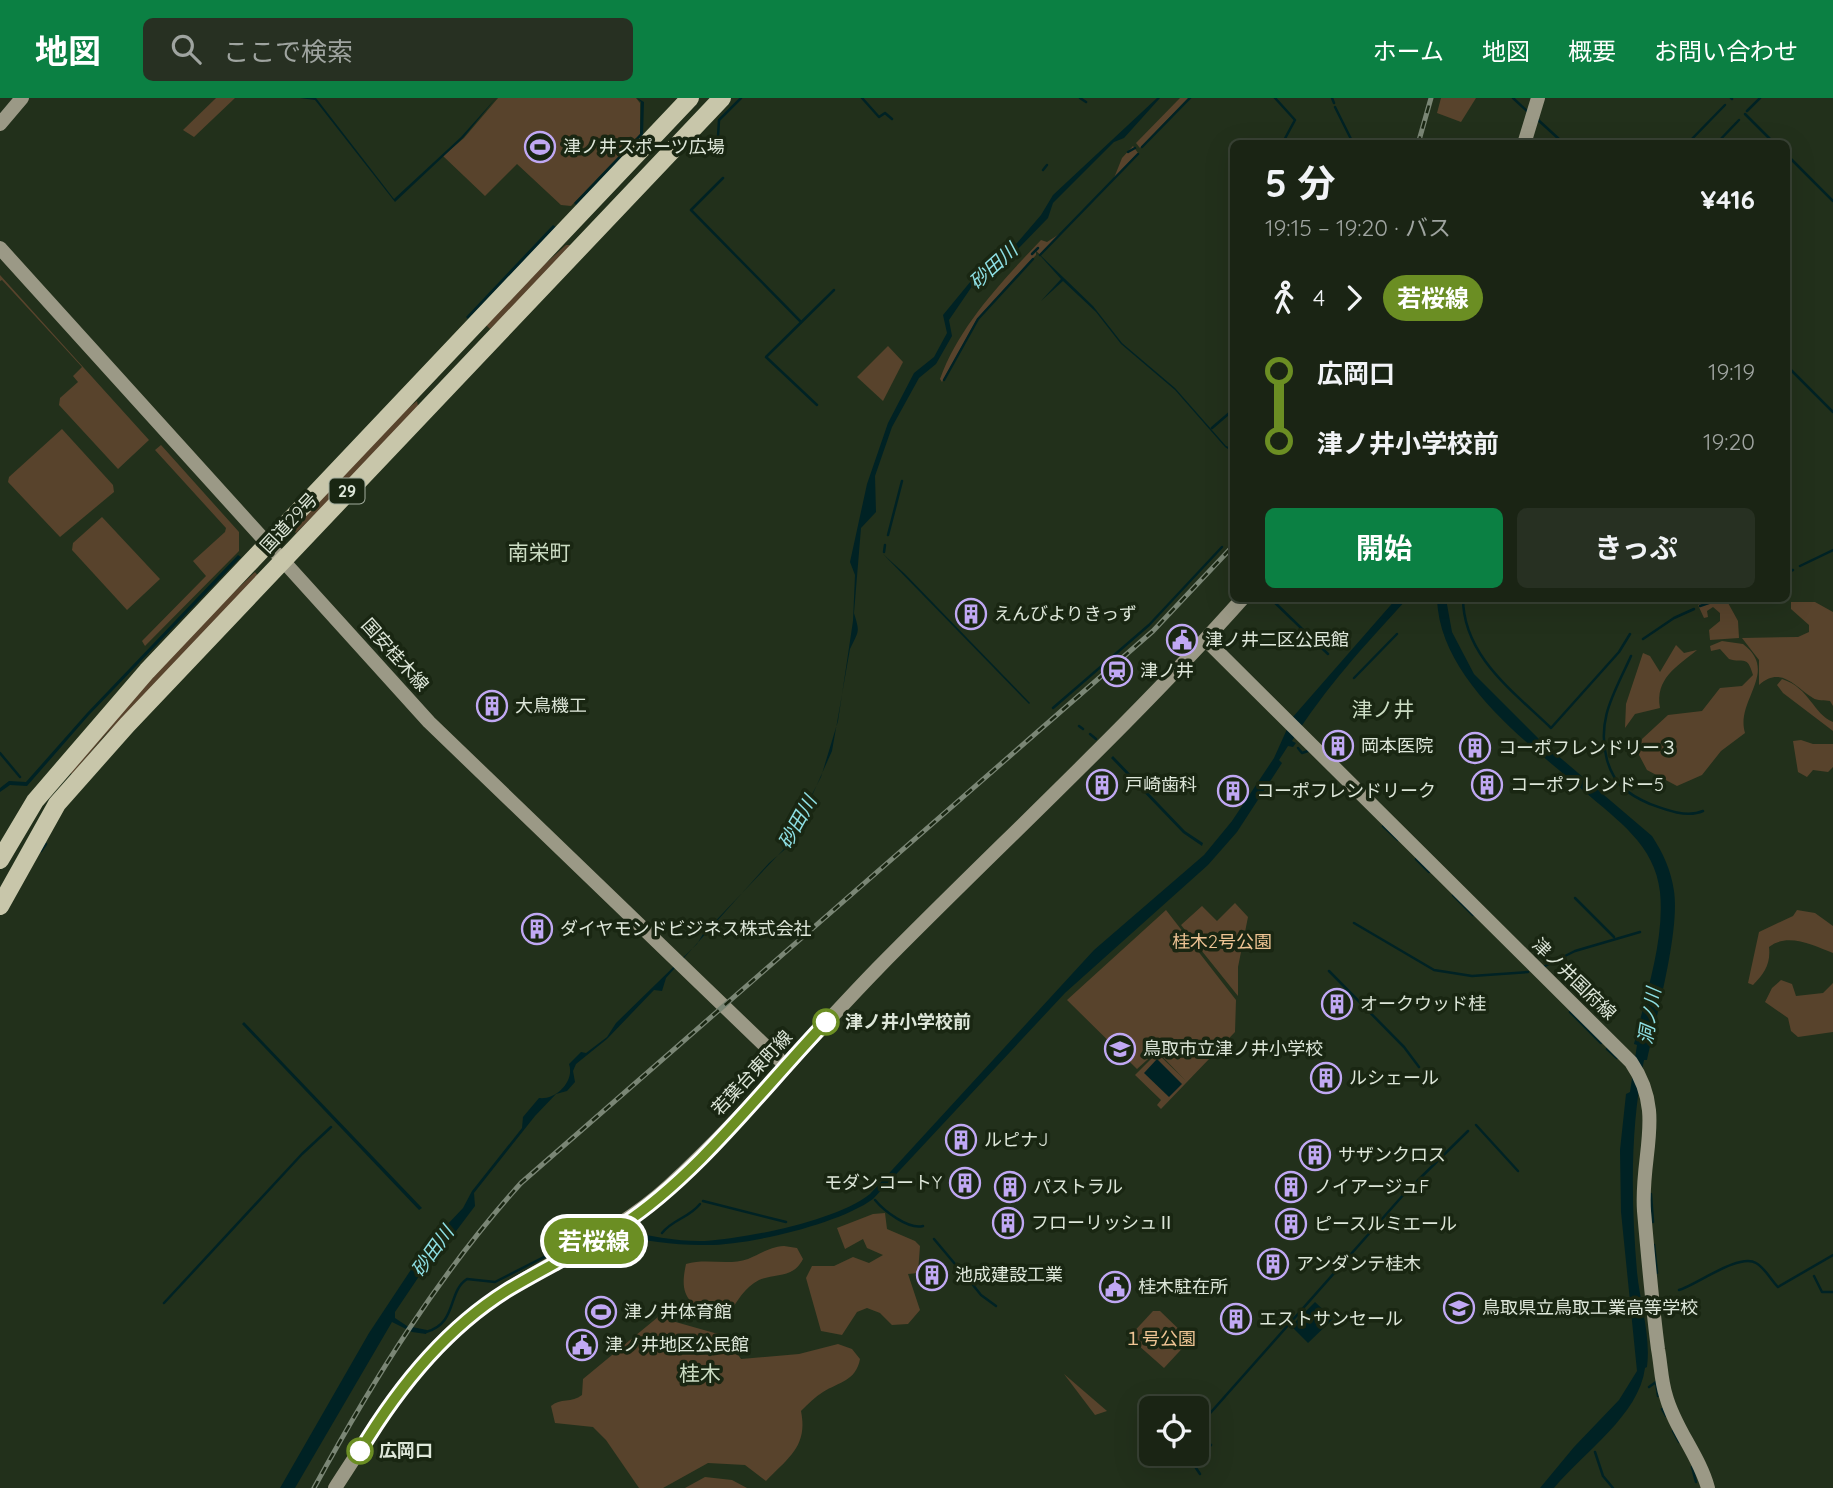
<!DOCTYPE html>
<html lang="ja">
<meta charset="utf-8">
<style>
:root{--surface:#1a2414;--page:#273022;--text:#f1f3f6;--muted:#9fa4a0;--line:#384134;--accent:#0b8043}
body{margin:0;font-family:Quicksand,"Noto Sans JP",sans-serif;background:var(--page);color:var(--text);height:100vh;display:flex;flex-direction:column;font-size:26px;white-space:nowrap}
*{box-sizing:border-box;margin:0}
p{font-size:23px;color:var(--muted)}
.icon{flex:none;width:38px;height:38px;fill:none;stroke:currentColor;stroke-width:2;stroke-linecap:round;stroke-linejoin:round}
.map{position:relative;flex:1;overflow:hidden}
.side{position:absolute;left:1230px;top:42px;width:560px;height:462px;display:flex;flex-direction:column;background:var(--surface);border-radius:10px;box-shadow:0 7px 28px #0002,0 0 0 2px var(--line)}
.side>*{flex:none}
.badge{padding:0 14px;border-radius:23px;font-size:24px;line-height:46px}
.buttons{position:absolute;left:1139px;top:1298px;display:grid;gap:14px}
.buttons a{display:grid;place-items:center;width:70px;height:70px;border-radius:10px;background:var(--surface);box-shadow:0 7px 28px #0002,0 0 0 2px var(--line);font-size:35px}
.map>.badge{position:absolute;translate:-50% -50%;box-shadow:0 0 0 4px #fff}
.legs{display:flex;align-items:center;gap:10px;height:77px;padding:0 35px;font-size:23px}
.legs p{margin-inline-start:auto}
.head{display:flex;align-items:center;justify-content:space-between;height:119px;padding:0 35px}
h1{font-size:38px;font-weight:700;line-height:52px}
.primary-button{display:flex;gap:14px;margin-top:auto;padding:14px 35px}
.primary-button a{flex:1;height:80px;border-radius:10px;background:var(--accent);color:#fff;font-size:28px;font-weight:700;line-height:80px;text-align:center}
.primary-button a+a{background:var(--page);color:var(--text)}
ul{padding:0 35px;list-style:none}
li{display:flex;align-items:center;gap:24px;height:70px;font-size:26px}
li i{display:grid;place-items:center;width:10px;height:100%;margin:0 9px;background:currentColor}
li i::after{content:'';width:18px;height:18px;margin:-9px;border:5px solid;border-radius:50%;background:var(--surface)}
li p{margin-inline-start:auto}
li:first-child i{background:linear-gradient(#0000 50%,currentColor 0)}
li:last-child i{background:linear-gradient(currentColor 50%,#0000 0)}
header{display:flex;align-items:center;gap:42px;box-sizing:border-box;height:98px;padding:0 35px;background:var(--accent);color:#fff}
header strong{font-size:33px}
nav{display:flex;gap:38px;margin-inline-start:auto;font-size:24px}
.search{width:490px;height:63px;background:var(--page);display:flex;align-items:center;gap:18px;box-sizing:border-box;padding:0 24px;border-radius:10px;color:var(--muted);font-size:26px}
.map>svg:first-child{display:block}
</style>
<header>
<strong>地図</strong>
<div class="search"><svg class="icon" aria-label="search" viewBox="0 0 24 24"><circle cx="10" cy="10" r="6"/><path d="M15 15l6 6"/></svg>ここで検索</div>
<nav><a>ホーム</a><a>地図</a><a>概要</a><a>お問い合わせ</a></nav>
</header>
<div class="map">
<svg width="1833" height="1390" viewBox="0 0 1833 1390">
<rect width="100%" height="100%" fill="#22301b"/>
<g fill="#58432c">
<path d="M216,0H235L194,39L183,32Z"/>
<path d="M498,0H636L640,5V36L571,108L561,107L517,66L485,98L443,58L464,40Z"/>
<path d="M1180,0H1188L1140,50L1136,45Z"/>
<path d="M1441,0H1476L1461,24L1437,15Z"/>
<path d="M1133,48L1138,55L1040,157L1036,153V157L977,221L942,284L940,281C959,228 1002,183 1041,142L1047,144L1061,135L1114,80L1122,60Z"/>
<path d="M566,147H571L540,183L490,231L485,226L517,191Z"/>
<path d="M0,177L149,342L118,371L59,307L60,300L78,284L73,278L82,269L2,182L0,183Z"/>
<path d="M888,248L903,264L883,303L857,279Z"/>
<path d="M417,303L419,313L296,435L290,430L390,325Z"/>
<path d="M62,331L113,387L114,394L60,439L8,384L9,379Z"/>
<path d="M161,347L239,434V453L145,548L142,543L206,478L193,463L225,434L226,430L155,352Z"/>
<path d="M102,419L160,481L127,512L72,452L73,445Z"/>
<path d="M255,474L259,479L144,600L106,636L72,676L68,673L181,545Z"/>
<path d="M1716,501L1727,503L1738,523L1739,540L1710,542L1709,532L1720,523V515L1713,509L1707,513L1708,519L1704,520L1698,507Z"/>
<path d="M1791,504H1815L1833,514V608L1830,603C1825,602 1817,603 1813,600C1795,589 1781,567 1759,587V562L1742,540L1798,539L1809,534V527L1791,511Z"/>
<path d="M1722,543L1743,546C1780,574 1735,602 1745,635L1721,653L1702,677L1677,688L1647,672L1639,657L1642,641L1668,617L1702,613L1720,590L1742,588L1753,577C1747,556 1744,566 1729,561L1720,551L1711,553L1710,548Z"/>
<path d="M1676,547L1684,555L1697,552C1676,569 1655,581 1660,610L1635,616L1625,630L1626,606L1643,555L1650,558L1660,574Z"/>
<path d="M1782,581C1810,590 1813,616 1833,624V633L1783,595L1777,587Z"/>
<path d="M1801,642L1813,646H1833V669L1828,674L1813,672L1807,679L1798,674L1793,643Z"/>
<path d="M1235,805L1248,819L1238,869V898L1181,827L1202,808L1217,823Z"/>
<path d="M1166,812L1236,902L1235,934L1161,1011L1157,1007L1161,1002L1135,977L1157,955L1185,982L1157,953L1137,971L1067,902Z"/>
<path d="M1797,812L1815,815L1833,828V855C1814,848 1788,834 1769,849C1771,866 1764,876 1753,887L1748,885L1759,834L1793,818Z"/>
<path d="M1781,882L1792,886L1796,898L1823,895L1833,885V934L1798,939L1791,933L1788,920L1765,904L1772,890Z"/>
<path d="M885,1115L887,1131L915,1143L920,1148L918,1175L908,1176L920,1212L908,1226L892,1227L880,1215L867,1210L857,1214L842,1237L821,1233L806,1180L812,1168H834L853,1159L869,1165L883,1157L867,1150L863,1141L845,1151L837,1130L873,1116Z"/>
<path d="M784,1148L797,1150L803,1161C793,1181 775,1175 759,1182C745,1189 737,1203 729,1216L710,1222C688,1201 679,1198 686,1166C707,1160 728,1168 748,1161C761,1156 769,1149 784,1148Z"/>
<path d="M1153,1213H1160L1190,1242L1164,1270L1129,1239Z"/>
<path d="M658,1219L725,1238L741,1261L799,1256L838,1246L852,1251L860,1261C856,1283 839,1284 823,1294C815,1299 808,1306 801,1313C808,1348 789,1359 766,1383L745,1367L708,1365L663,1390H639L606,1342L593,1329L555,1325L551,1308C560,1300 572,1305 582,1297L583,1281Z"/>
<path d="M1064,1276L1107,1313L1095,1317Z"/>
<path d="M705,1379L732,1382L747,1390H685Z"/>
</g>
<g fill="#002224">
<path d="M300,0H316L394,101L461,39L496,0L463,40L395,104L315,2Z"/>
<path d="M637,0L644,4L643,38L576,107L574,105L640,36L641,4Z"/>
<path d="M1157,0H1160L1124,40L1114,44L1053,105L1048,120L1015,154L1002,160L975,184L949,222L952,238L936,266L919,280L892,329L875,378L876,414L861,430L854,515C860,535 859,532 850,551L832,653L790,747L769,765L666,880L662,893L654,892L607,941L576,966L573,973L575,984L567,993L556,996L535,1018L474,1095L475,1108L429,1169L426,1168L395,1214V1220L407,1228L427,1232L426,1236L412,1234L392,1224L295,1390H280L369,1235L418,1161L416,1158L433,1134L446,1128L463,1110L472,1093L522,1030L523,1019L539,1000C556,1002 575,983 569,966L581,954L586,955L607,939L616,925L697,846L703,836L783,752L821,679L838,623L853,523L855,477L850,464L867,386L888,325L914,275L934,259L947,235L943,217L980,172L989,168L1017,145L1041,117L1053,97Z"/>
<path d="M553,127L556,129L468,221L466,219Z"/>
<path d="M1036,153L1093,208L1122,245L1175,290L1226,348L1232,350L1234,355L1225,349L1175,292L1121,246L1096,214L1063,183L1041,203L1061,181Z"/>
<path d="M883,456L905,476L1030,605L1029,606Z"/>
<path d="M238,457L241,459L89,617L27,688L10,687L0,694V690L9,683L26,684L87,615Z"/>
<path d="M1396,501H1407C1364,548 1326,589 1292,643L1296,645L1293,649L1288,648L1279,662L1282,665L1237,734L1208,767L1065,895L873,1101C839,1126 750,1147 707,1147C678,1148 645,1142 616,1138L625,1132C648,1138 681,1144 705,1143C748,1140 836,1123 870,1096L1094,852L1204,757L1232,723L1274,660L1292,620Z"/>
<path d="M1437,501H1446L1452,534L1474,576L1543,645L1652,738C1663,755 1671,772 1674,793C1680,834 1656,919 1647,962H1644C1630,1031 1631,1102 1637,1174C1640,1205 1651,1238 1647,1269L1645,1270C1639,1317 1585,1353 1554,1390H1540L1574,1349L1619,1302L1637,1273L1621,1114L1620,1052L1626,996L1630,994L1637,947L1634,946C1645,899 1665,843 1660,794C1655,747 1617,722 1585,694C1528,645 1440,582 1437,501Z"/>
<path d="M1113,658L1185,733L1203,745L1202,748L1183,735L1111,660Z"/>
<path d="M244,924L422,1110L419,1112L242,926Z"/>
<path d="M1157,961L1182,986L1169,999L1144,975Z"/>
<path d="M1315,1204L1333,1221L1308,1245L1291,1228Z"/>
</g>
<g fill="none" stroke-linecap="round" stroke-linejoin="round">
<g stroke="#002224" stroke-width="2.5">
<path d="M862,0L879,19L885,15L892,21"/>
<path d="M1080,0L1086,4"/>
<path d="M1275,0L1295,22L1282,46"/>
<path d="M1332,0L1334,5"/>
<path d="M1513,0L1528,14"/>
<path d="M1731,0L1732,1"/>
<path d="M1335,9L1352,43"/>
<path d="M1747,13L1760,0"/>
<path d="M1745,16L1775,46"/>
<path d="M1536,20L1560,42"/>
<path d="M1687,46L1725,7"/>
<path d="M1716,46L1739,22"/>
<path d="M1142,49L1190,0"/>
<path d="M1128,54L1135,50"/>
<path d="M717,56L719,22L741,0"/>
<path d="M1787,57L1833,103"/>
<path d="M1043,72L1047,67"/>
<path d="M723,80L691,112L801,224"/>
<path d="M1032,156L1038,150"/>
<path d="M1040,157L1138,56"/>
<path d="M1787,268L1833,314"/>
<path d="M944,282L978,221L1033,161"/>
<path d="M817,307L766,259L834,192"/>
<path d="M1212,330L1234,311"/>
<path d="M888,437L902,383"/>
<path d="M1232,437L1234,435"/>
<path d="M884,454L885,447"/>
<path d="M1800,468L1833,452"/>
<path d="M1787,474L1793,472"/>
<path d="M1270,500L1328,556"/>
<path d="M1377,500L1380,502"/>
<path d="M1463,500C1463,558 1514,594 1551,630L1619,554L1630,536"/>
<path d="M1700,508L1723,500"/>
<path d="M1643,541L1674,520L1694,511"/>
<path d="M1631,558C1615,594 1596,621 1607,662C1614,686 1627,696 1650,706C1666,712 1687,720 1703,713"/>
<path d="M1354,580L1397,536"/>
<path d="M1053,610L1149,527L1222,449"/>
<path d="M1079,628L1083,631"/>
<path d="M1090,636L1096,641"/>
<path d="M1298,650L1302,655L1308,653"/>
<path d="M0,655L20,679"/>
<path d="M1383,728L1398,742"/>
<path d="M41,753L46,746"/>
<path d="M1416,761L1429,774"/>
<path d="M1453,797L1473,817"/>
<path d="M1575,800L1614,839"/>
<path d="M1354,825L1434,872L1472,878L1528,874"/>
<path d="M1545,868L1575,853L1640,834"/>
<path d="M1329,873L1404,949L1419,969"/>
<path d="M1570,914L1601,945"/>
<path d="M1607,951L1617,960"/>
<path d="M1476,1027L1518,1073"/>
<path d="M1651,1096L1653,1124"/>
<path d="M875,1102C884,1113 909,1132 923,1128"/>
<path d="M703,1103L786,1124"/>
<path d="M662,1135C673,1121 689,1120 700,1106"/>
<path d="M934,1141L955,1166"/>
<path d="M1654,1147L1657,1175"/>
<path d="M965,1177L981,1197L996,1208"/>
<path d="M1814,1178L1822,1194H1833"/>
<path d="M1679,1192C1696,1187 1739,1155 1756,1165C1765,1170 1771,1182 1778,1189L1833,1157"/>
<path d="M164,1205L302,1056L331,1029"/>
<path d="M426,1234C458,1225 447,1194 467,1181L495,1184L597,1132"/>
<path d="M1649,1289L1656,1284L1658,1298"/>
<path d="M1662,1311L1666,1318"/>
<path d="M1197,1330L1405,1095L1468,1033"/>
<path d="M1673,1333L1679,1344"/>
<path d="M1197,1335L1211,1347L1194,1367L1200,1376"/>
<path d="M1595,1354L1603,1378L1613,1390"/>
<path d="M1692,1369L1696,1384"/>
</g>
<g stroke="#9b9986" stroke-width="14">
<path d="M0,26L22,0"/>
<path d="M1524,46L1538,0"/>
<path d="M0,150L429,624L785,967"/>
<path d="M1206,542L1631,964C1666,1015 1640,1056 1644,1113C1648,1159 1652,1205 1658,1251C1661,1267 1661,1283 1666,1298C1675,1331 1699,1357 1708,1390"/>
<path d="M335,1390C376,1327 415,1262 475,1215C535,1167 610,1142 668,1089C742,1021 807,943 877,871C999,747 1127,630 1243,500"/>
</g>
<g stroke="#c8c6aa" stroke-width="18">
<path d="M0,762L35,703L147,573L690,0"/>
<path d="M0,808L57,706L127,627L722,0"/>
</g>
<g stroke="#7a8675" stroke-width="5">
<g id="rail">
<path d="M1418,46L1431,0"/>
<path d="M314,1390C373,1282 439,1176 521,1085L1153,533L1234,447"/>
</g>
</g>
<use href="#rail" stroke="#192612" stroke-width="2.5" stroke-dasharray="8" stroke-linecap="butt"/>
</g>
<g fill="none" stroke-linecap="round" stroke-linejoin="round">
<g stroke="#fff" stroke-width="16">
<path id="line-1" d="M360,1353C397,1291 444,1232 506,1193C544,1170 585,1151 622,1127C697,1078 764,989 826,924"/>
</g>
<use href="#line-1" stroke="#6b8e23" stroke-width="10"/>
</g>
<defs>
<g id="stadium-ring" transform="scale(1.575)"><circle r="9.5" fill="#192612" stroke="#c0a8f3" stroke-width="1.5"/><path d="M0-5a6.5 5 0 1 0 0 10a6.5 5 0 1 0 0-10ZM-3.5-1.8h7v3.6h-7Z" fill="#c0a8f3"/></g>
<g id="building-ring" transform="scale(1.575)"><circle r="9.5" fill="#192612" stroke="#c0a8f3" stroke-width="1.5"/><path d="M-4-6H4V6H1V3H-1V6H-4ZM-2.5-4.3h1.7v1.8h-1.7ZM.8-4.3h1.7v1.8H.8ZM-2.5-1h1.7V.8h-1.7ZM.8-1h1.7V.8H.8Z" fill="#c0a8f3"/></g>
<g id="civic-ring" transform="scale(1.575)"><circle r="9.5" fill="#192612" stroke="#c0a8f3" stroke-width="1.5"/><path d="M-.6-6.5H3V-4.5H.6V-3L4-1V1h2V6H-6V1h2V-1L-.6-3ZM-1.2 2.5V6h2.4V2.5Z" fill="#c0a8f3"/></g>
<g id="station-ring" transform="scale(1.575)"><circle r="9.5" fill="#192612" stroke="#c0a8f3" stroke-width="1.5"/><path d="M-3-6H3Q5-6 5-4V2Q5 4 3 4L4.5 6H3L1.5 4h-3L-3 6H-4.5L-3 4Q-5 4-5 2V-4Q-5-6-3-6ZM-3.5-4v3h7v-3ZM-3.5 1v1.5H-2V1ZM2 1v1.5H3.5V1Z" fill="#c0a8f3"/></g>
<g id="school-ring" transform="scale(1.575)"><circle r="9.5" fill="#192612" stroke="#c0a8f3" stroke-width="1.5"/><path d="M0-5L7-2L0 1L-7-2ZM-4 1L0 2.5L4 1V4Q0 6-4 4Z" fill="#c0a8f3"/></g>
</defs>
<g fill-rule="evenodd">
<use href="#stadium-ring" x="540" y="49"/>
<use href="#building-ring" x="971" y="516"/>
<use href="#civic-ring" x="1182" y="542"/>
<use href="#station-ring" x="1117" y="573"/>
<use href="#building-ring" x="492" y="608"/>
<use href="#building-ring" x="1338" y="648"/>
<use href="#building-ring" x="1475" y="650"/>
<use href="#building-ring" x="1102" y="687"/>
<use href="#building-ring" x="1487" y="687"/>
<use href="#building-ring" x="1233" y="693"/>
<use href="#building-ring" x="537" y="831"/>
<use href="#building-ring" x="1337" y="906"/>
<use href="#school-ring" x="1120" y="951"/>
<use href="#building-ring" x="1326" y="980"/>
<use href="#building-ring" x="961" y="1042"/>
<use href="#building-ring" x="1315" y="1057"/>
<use href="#building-ring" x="965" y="1085"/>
<use href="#building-ring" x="1010" y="1089"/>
<use href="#building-ring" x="1291" y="1089"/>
<use href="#building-ring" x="1008" y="1125"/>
<use href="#building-ring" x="1291" y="1126"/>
<use href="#building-ring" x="1273" y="1166"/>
<use href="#building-ring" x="932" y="1177"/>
<use href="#civic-ring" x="1115" y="1189"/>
<use href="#school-ring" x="1459" y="1210"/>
<use href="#stadium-ring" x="601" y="1214"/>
<use href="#building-ring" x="1236" y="1221"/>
<use href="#civic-ring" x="582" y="1247"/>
</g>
<g fill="#fff" stroke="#6b8e23" stroke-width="3.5">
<circle cx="826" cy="924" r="12"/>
<circle cx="360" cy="1353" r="12"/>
</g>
<g text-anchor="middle" stroke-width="7" stroke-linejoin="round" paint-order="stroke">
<rect fill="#192612" stroke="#a2ac9d" stroke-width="2" x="329.5" y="380.5" width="35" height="25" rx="5"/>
<g font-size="16" font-weight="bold" fill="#dde6d9">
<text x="347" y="399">29</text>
</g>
<g font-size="18" fill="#dde6d9" stroke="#192612" text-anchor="start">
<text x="563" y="55">津ノ井スポーツ広場</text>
<text x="994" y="522">えんびよりきっず</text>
<text x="1205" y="548">津ノ井二区公民館</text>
<text x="1140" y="579">津ノ井</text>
<text x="515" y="614">大鳥機工</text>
<text x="1361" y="654">岡本医院</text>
<text x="1498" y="656">コーポフレンドリー３</text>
<text x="1125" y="693">戸崎歯科</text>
<text x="1510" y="693">コーポフレンドー5</text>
<text x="1256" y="699">コーポフレンドリーク</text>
<text x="560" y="837">ダイヤモンドビジネス株式会社</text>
<text x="1360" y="912">オークウッド桂</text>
<text x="1143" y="957">鳥取市立津ノ井小学校</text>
<text x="1349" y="986">ルシェール</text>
<text x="984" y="1048">ルピナJ</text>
<text x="1338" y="1063">サザンクロス</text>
<text x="942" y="1091" text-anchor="end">モダンコートY</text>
<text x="1033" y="1095">パストラル</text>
<text x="1314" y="1095">ノイアージュF</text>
<text x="1031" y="1131">フローリッシュⅡ</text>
<text x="1314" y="1132">ピースルミエール</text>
<text x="1296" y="1172">アンダンテ桂木</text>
<text x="955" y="1183">池成建設工業</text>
<text x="1138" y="1195">桂木駐在所</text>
<text x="1482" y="1216">鳥取県立鳥取工業高等学校</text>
<text x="624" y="1220">津ノ井体育館</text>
<text x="1259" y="1227">エストサンセール</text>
<text x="605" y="1253">津ノ井地区公民館</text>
</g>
<g font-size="18" fill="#dde6d9" stroke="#192612">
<text transform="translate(289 425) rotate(-47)" y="6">国道29号</text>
<text transform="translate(395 557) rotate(48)" y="6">国安桂木線</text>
<text transform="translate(1574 881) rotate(44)" y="6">津ノ井国府線</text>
<text transform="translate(752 975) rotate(-47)" y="6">若葉台東町線</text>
</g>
<g font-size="18" fill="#efc494" stroke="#192612">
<text x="1222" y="850">桂木2号公園</text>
<text x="1160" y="1247">１号公園</text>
</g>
<g font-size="18" font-weight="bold" fill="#dde6d9" stroke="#192612" text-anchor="start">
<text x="845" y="930">津ノ井小学校前</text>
<text x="379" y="1359">広岡口</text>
</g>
<g font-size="19" font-style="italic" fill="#8ee0e5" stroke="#192612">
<text transform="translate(993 168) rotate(-42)" y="7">砂田川</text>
<text transform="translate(797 724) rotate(-61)" y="7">砂田川</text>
<text transform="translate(1649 918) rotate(-81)" y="7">洞ノ川</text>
<text transform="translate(432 1153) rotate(-54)" y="7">砂田川</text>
</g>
<g font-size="21" fill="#cbdcc3" stroke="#192612">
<text x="539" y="462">南栄町</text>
<text x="1383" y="619">津ノ井</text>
<text x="700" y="1283">桂木</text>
</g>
</g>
</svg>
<div class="buttons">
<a><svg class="icon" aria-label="locate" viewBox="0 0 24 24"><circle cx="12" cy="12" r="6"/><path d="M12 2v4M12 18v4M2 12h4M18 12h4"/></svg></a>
</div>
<b class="badge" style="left:594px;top:1143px;background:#6b8e23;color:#fff">若桜線</b>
<section class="side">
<div class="head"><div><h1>5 分</h1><p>19:15 – 19:20 · バス</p></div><b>¥416</b></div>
<div class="legs"><svg class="icon" aria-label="walk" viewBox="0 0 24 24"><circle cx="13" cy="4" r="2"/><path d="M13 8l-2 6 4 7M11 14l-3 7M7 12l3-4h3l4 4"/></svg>4<svg class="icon" aria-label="forward" viewBox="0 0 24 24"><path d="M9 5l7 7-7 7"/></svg><b class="badge" style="background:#6b8e23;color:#fff">若桜線</b></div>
<ul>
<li><i style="color:#6b8e23"></i><b>広岡口</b><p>19:19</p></li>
<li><i style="color:#6b8e23"></i><b>津ノ井小学校前</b><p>19:20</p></li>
</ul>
<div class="primary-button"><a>開始</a><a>きっぷ</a></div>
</section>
</div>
